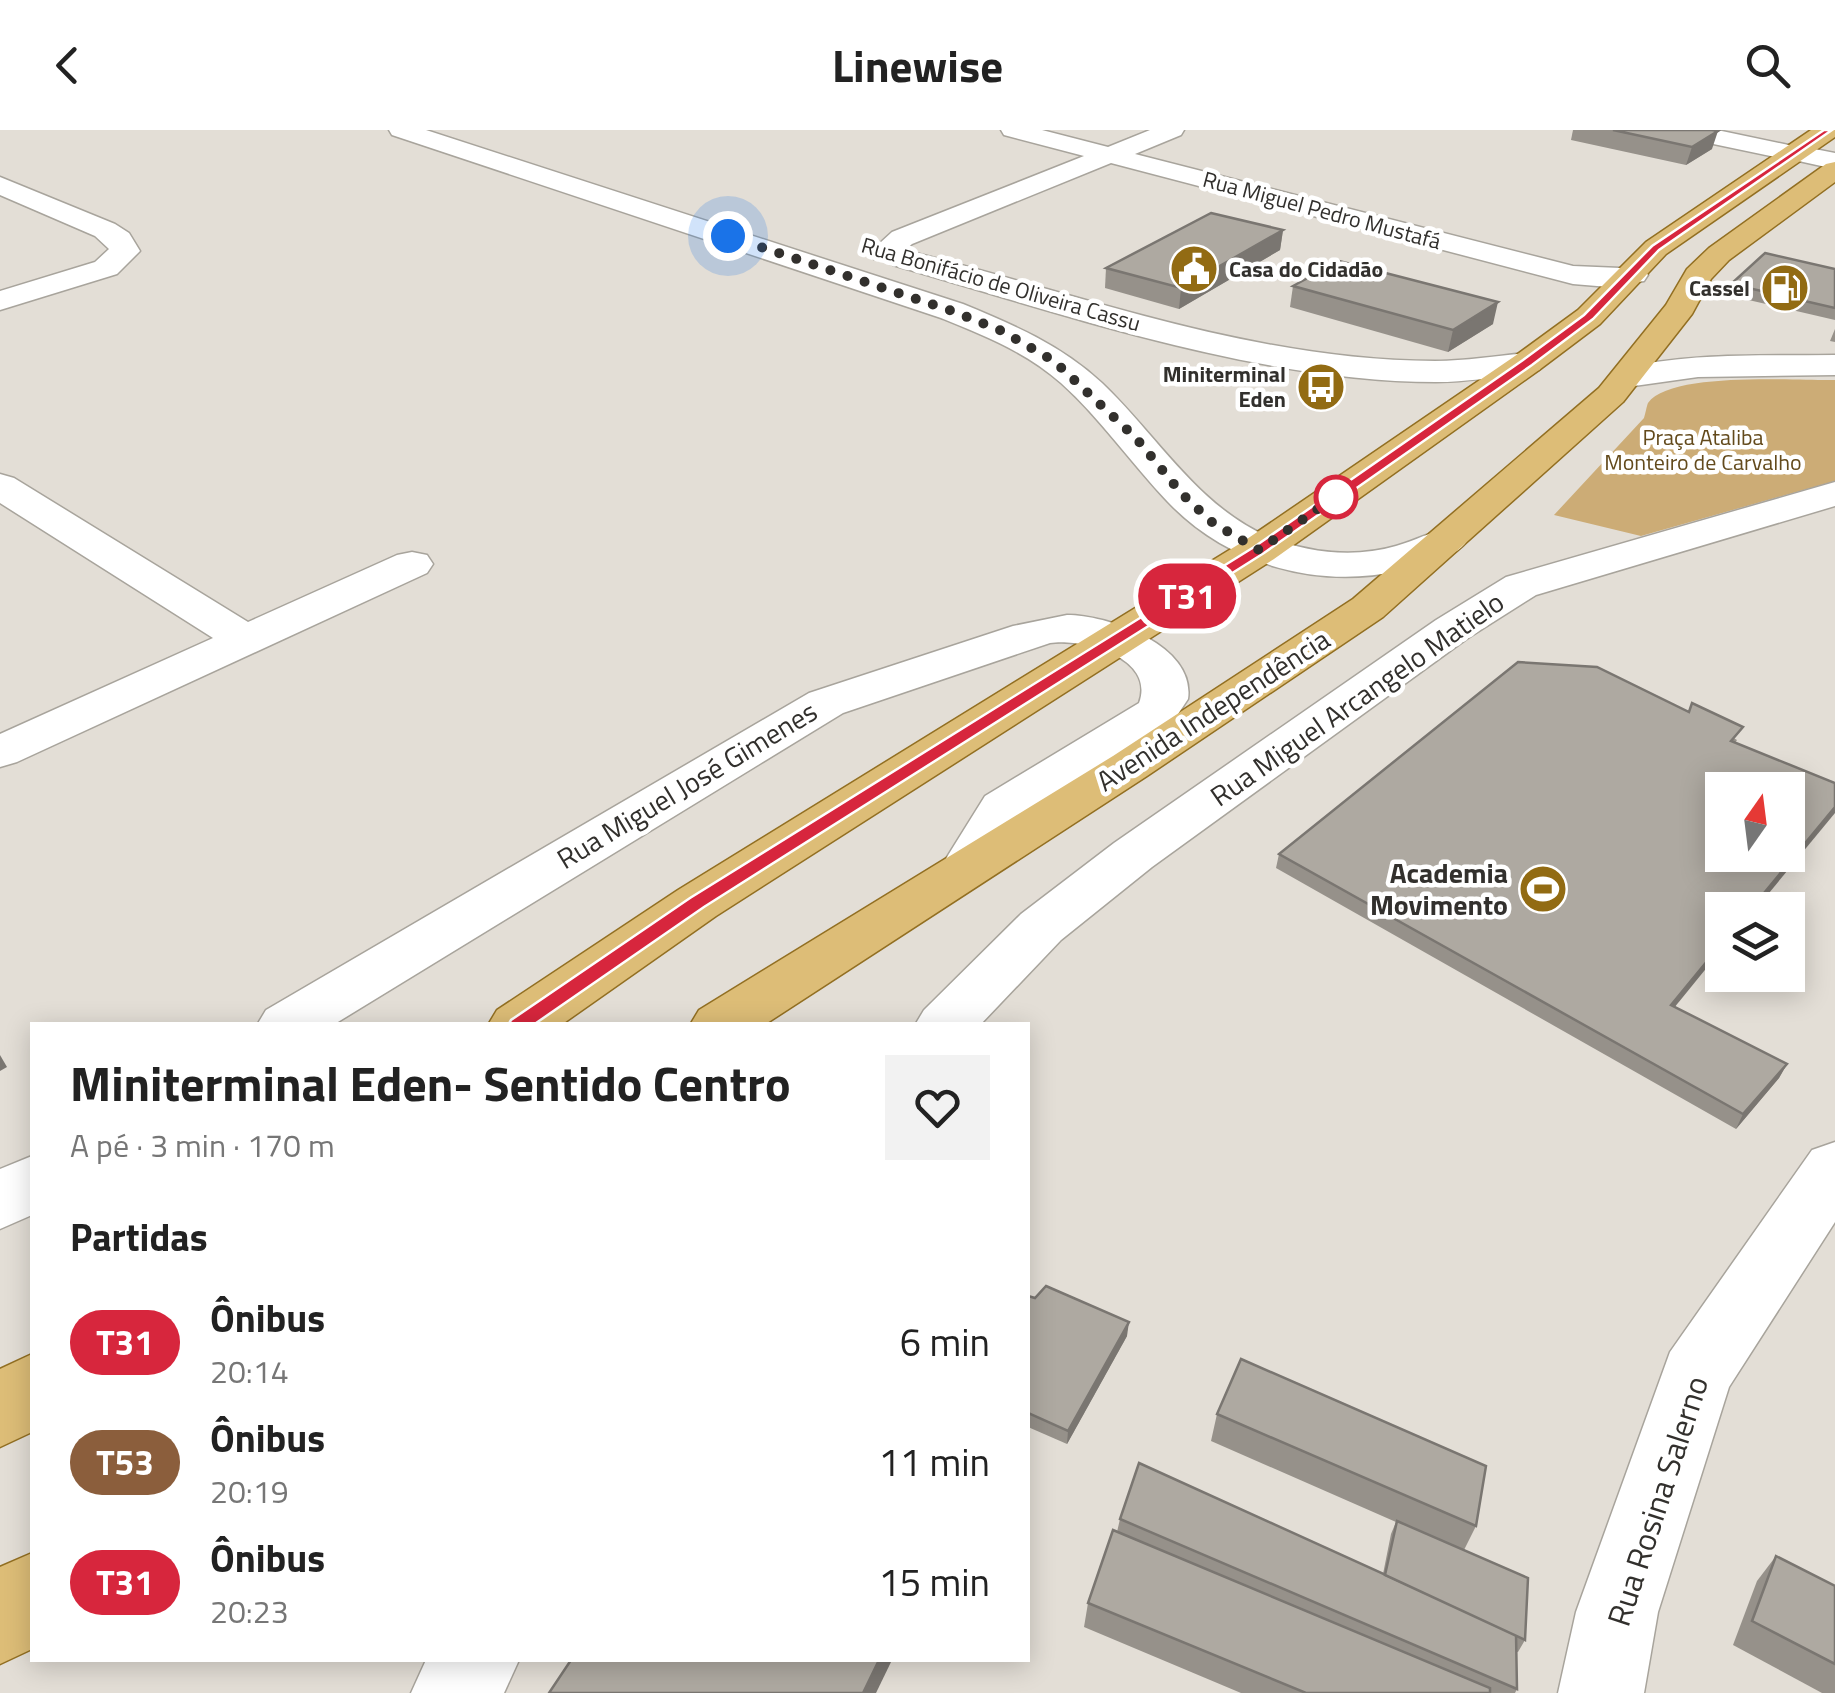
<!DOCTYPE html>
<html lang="pt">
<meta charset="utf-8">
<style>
:root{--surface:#fff;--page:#f2f2f2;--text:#222;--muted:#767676}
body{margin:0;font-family:"Titillium Web",sans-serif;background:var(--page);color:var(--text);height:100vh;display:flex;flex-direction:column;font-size:38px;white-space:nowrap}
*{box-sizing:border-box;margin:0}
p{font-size:32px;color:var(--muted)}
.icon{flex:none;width:55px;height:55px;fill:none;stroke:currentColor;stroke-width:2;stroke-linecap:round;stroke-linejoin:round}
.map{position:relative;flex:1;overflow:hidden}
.side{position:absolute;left:30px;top:892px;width:1000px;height:640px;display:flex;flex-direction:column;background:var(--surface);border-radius:0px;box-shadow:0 5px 25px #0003}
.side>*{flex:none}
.badge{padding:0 20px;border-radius:32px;font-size:35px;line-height:65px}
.needle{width:65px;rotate:14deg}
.tools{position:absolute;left:1705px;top:642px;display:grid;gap:20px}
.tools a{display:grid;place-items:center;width:100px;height:100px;border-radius:0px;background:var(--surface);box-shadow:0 5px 25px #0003;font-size:50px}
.you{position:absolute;width:50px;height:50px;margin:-25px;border:8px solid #fff;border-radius:50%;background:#1a73e8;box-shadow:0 0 0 15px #1a73e833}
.map>.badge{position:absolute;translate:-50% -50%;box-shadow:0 0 0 5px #fff}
h2{padding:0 40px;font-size:38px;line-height:90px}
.round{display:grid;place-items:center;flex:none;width:105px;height:105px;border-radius:0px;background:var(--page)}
.headline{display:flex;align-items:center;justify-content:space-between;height:170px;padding:0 40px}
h1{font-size:48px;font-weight:700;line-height:75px}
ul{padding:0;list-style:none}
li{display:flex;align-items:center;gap:30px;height:120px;padding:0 40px}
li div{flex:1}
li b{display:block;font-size:38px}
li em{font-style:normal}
li .badge{min-width:110px;font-weight:700;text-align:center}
header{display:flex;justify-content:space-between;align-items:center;height:130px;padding:0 40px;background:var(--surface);font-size:45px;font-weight:700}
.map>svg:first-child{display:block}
</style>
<header><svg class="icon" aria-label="back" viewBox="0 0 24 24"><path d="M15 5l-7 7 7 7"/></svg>Linewise<svg class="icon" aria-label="search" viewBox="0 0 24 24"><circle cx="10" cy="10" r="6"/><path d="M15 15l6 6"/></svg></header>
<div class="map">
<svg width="1835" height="1563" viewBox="0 0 1835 1563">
<rect width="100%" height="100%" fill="#e3ded6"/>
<path fill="#ccac76" d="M1835,250V351L1641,406L1554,385L1644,288C1645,285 1647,275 1648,273C1671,241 1797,251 1835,250Z"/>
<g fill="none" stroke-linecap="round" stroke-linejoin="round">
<g stroke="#a8a49c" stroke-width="3">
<g id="minor">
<path d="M1001,0H1042L1108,17L1150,0H1184L1181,5L1135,24L1573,136L1644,139L1648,145L1644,151L1609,157L1573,154L1111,33L912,114L894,129H874L869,123L892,102L1084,26L1004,5Z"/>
<path d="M1668,0H1717L1803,18L1807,23L1794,31L1680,7Z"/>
<path d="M0,47L115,94L129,103L140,121L117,144L0,180V161L95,132L109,119L95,106L0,65Z"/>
<path d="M0,344L14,348L248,492L397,425L412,422L427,425L433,434L427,443L17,632L0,637V604L213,508L0,373Z"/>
<path d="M1835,352V376L1536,465L1468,508L1152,737L1061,810L980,895H915L924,880L1021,784L1114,713L1436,490L1506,447Z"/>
<path d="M1067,485C1108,485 1196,515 1188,569L1170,596L1023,687L988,747L969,752L950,747L942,735L985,666L1139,573C1156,527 1082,508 1050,513L843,583L333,895H257L266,880L809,563L1013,496Z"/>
<path d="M1835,1012V1092L1729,1257L1658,1482L1644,1563H1558L1576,1482L1670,1222L1812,1020Z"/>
<path d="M32,1026V1085L0,1099V1039Z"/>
<path d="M426,1530H519L504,1563H411Z"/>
</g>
</g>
<g stroke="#a8a49c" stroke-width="3">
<g id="secondary">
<path d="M389,0H426L963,174C1014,195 1061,215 1102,253C1157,305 1197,376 1269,407C1308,423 1355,428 1396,416C1419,410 1437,396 1461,402L1467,411C1455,429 1420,436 1399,441C1316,459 1227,434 1168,372C1131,333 1101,289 1061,253C1026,222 983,205 941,188L392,5Z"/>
<path d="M1794,15L1835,23V39L1785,28L1781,23Z"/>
<path d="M904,120C1078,163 1253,231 1435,231C1466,231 1497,226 1527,223L1539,226L1544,233L1539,240L1527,243C1497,247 1466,252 1436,252C1260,252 1062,184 893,135L889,129L893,123Z"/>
<path d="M1835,225V245L1698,247L1627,257L1615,254L1610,247L1615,240C1686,222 1762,226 1835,225Z"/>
</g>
</g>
<g stroke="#926f22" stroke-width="3">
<g id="primary">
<path d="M1811,0H1835V7L1666,124L1600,194L1539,240L1274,429L716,786L561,895H488L497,880L678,760L1244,411L1515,226L1578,180L1646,112Z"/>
<path d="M1835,32V52L1729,130L1711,149L1692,184L1623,272L1383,487L1147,646L764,895H690L699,880L1113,626L1353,469L1599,258L1666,175L1687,139L1709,118L1826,34Z"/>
<path d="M32,1224V1302L0,1317V1239Z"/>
<path d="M32,1423V1519L0,1534V1437Z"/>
</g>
</g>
<use href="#minor" fill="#fff" fill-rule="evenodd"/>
<use href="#secondary" fill="#fff" fill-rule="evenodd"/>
<use href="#primary" fill="#ddbd77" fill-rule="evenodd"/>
</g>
<g fill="#96918a">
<path d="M1573,0H1712V19L1686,35L1571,10Z"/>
<path d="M1283,100L1280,120L1179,179L1105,158L1106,138Z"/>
<path d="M1835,139V190L1727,165L1731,154Z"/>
<path d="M1293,156L1493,194L1448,222L1290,177Z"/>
<path d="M1835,199V212L1830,211Z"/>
<path d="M1689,582L1737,610L1735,613L1675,877L1787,934L1779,948L1736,999L1276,738L1279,724Z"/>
<path d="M1028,1166L1127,1206L1067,1314L1028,1297Z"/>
<path d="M1217,1284L1476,1396L1464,1420L1525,1510L1518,1522H1516L1517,1559L1515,1563H1241L1084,1497L1088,1473L1117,1402L1120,1389L1383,1444L1391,1404L1396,1392L1211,1311Z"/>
<path d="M1776,1426L1835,1456V1563H1822L1733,1515L1757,1451Z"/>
</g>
<g fill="#7a7671">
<path d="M1718,1L1712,19L1686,35L1692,17Z"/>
<path d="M1283,100L1280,120L1179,179L1181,158Z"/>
<path d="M1498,172L1493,194L1448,222L1453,200Z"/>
<path d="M1835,677V683L1755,780H1750Z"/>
<path d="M1722,813V819L1665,889L1671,875Z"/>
<path d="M0,925L7,937L0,941Z"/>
<path d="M1787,934L1779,948L1736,999L1743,984Z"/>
<path d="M1129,1192L1127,1206L1067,1314L1068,1301Z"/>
<path d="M879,1530H892L876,1563H863Z"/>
</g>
<g fill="#aea9a1" stroke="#7a7671" stroke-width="2.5" fill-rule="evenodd">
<path d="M1613,0H1712L1718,1L1692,17Z"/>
<path d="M1211,83L1283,100L1181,158L1106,138Z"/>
<path d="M1765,123L1835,139V178L1731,154Z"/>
<path d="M1339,131L1498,172L1453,200L1293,156Z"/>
<path d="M1518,532L1597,537L1689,582L1692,573L1743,597L1731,611L1835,653V677L1750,780H1722V813L1671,875L1787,934L1743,984L1279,724ZM1722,660H1788V725H1722Z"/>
<path d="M1046,1156L1129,1192L1068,1301L1028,1283V1166L1035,1168Z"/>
<path d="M1241,1229L1486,1336L1476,1396L1217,1284Z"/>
<path d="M1139,1333L1516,1504L1517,1559L1120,1389Z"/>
<path d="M1397,1391L1528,1448L1525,1510L1385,1445Z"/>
<path d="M1113,1400L1490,1558V1563H1306L1088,1473Z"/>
<path d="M1776,1426L1835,1456V1534L1752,1491Z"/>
<path d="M571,1530H879L863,1563H549Z"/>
</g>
<path fill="#d7263d" stroke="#fff" stroke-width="2.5" d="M1824,0H1832L1659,120L1593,189L1532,235L1264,423L704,777L526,900H511L508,895L511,890L690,768L1254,417L1523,230L1584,185L1652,116Z"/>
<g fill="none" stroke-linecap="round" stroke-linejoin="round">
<path stroke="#32302d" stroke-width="10" stroke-dasharray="0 18" d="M728,106L952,181L1002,201L1054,231L1136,308L1182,364L1213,393L1259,420L1348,358L1336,367"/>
</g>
<defs>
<g id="civic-disc" transform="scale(2.5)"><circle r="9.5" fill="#926b13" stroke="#fff"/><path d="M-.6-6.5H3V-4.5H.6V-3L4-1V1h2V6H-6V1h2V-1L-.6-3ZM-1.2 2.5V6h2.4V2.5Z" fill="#fff"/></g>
<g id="fuel-disc" transform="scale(2.5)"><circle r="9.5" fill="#926b13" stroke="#fff"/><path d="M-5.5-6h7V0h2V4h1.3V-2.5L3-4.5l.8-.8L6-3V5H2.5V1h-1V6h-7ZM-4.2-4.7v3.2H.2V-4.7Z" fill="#fff"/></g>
<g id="bus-disc" transform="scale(2.5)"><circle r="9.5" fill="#926b13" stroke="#fff"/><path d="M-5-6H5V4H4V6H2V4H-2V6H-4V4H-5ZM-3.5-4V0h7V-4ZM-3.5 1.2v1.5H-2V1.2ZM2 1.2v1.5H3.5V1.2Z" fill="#fff"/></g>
<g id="stadium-disc" transform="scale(2.5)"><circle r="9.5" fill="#926b13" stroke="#fff"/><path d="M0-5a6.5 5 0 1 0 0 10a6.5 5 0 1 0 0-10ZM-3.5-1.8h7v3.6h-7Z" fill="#fff"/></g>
</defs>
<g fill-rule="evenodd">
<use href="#civic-disc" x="1194" y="139"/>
<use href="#fuel-disc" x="1785" y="158"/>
<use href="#bus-disc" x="1321" y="257"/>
<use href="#stadium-disc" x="1543" y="759"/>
</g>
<circle fill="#fff" stroke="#d7263d" stroke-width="5" cx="1336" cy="367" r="20"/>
<g text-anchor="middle" stroke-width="9" stroke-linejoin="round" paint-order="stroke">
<g font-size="22" fill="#32302d" stroke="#fff">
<text transform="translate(1322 80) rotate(15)" y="8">Rua Miguel Pedro Mustafá</text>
<text transform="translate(1001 154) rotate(16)" y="8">Rua Bonifácio de Oliveira Cassu</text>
</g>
<g font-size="22" font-weight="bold" fill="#32302d" stroke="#fff" text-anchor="end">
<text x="1229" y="147" text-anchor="start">Casa do Cidadão</text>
<text x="1750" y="166">Cassel</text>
<text x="1286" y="252">Miniterminal<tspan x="1286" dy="25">Eden</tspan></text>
</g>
<g font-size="22" fill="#634a1c" stroke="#fff">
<text x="1703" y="315">Praça Ataliba<tspan x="1703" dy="25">Monteiro de Carvalho</tspan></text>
</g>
<g font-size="28" fill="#32302d" stroke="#fff">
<text transform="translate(1357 569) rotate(-35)" y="10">Rua Miguel Arcangelo Matielo</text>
<text transform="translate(1213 580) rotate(-33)" y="10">Avenida Independência</text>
<text transform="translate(687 655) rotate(-31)" y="10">Rua Miguel José Gimenes</text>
</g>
<g font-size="28" font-weight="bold" fill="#32302d" stroke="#fff" text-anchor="end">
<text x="1508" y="753">Academia<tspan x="1508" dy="32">Movimento</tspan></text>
</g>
<g font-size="32" fill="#32302d" stroke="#fff">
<text transform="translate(1658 1371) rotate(-72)" y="11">Rua Rosina Salerno</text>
</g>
</g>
</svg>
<div class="tools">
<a><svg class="needle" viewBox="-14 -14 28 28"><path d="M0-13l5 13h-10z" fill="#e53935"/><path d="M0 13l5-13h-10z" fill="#767676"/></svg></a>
<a><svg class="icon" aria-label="layers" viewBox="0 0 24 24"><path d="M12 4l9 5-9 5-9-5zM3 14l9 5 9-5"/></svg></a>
</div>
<div class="you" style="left:728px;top:106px"></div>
<b class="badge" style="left:1187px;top:466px;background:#d7263d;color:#fff">T31</b>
<section class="side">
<div class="headline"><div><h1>Miniterminal Eden- Sentido Centro</h1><p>A pé · 3 min · 170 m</p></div><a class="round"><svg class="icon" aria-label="heart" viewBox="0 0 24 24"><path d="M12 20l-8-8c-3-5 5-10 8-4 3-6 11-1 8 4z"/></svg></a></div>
<h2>Partidas</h2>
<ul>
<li><span class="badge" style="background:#d7263d;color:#fff">T31</span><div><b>Ônibus</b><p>20:14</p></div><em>6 min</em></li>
<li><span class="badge" style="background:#8b5e3c;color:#fff">T53</span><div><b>Ônibus</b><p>20:19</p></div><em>11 min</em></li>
<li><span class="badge" style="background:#d7263d;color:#fff">T31</span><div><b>Ônibus</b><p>20:23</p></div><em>15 min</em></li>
</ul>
</section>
</div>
